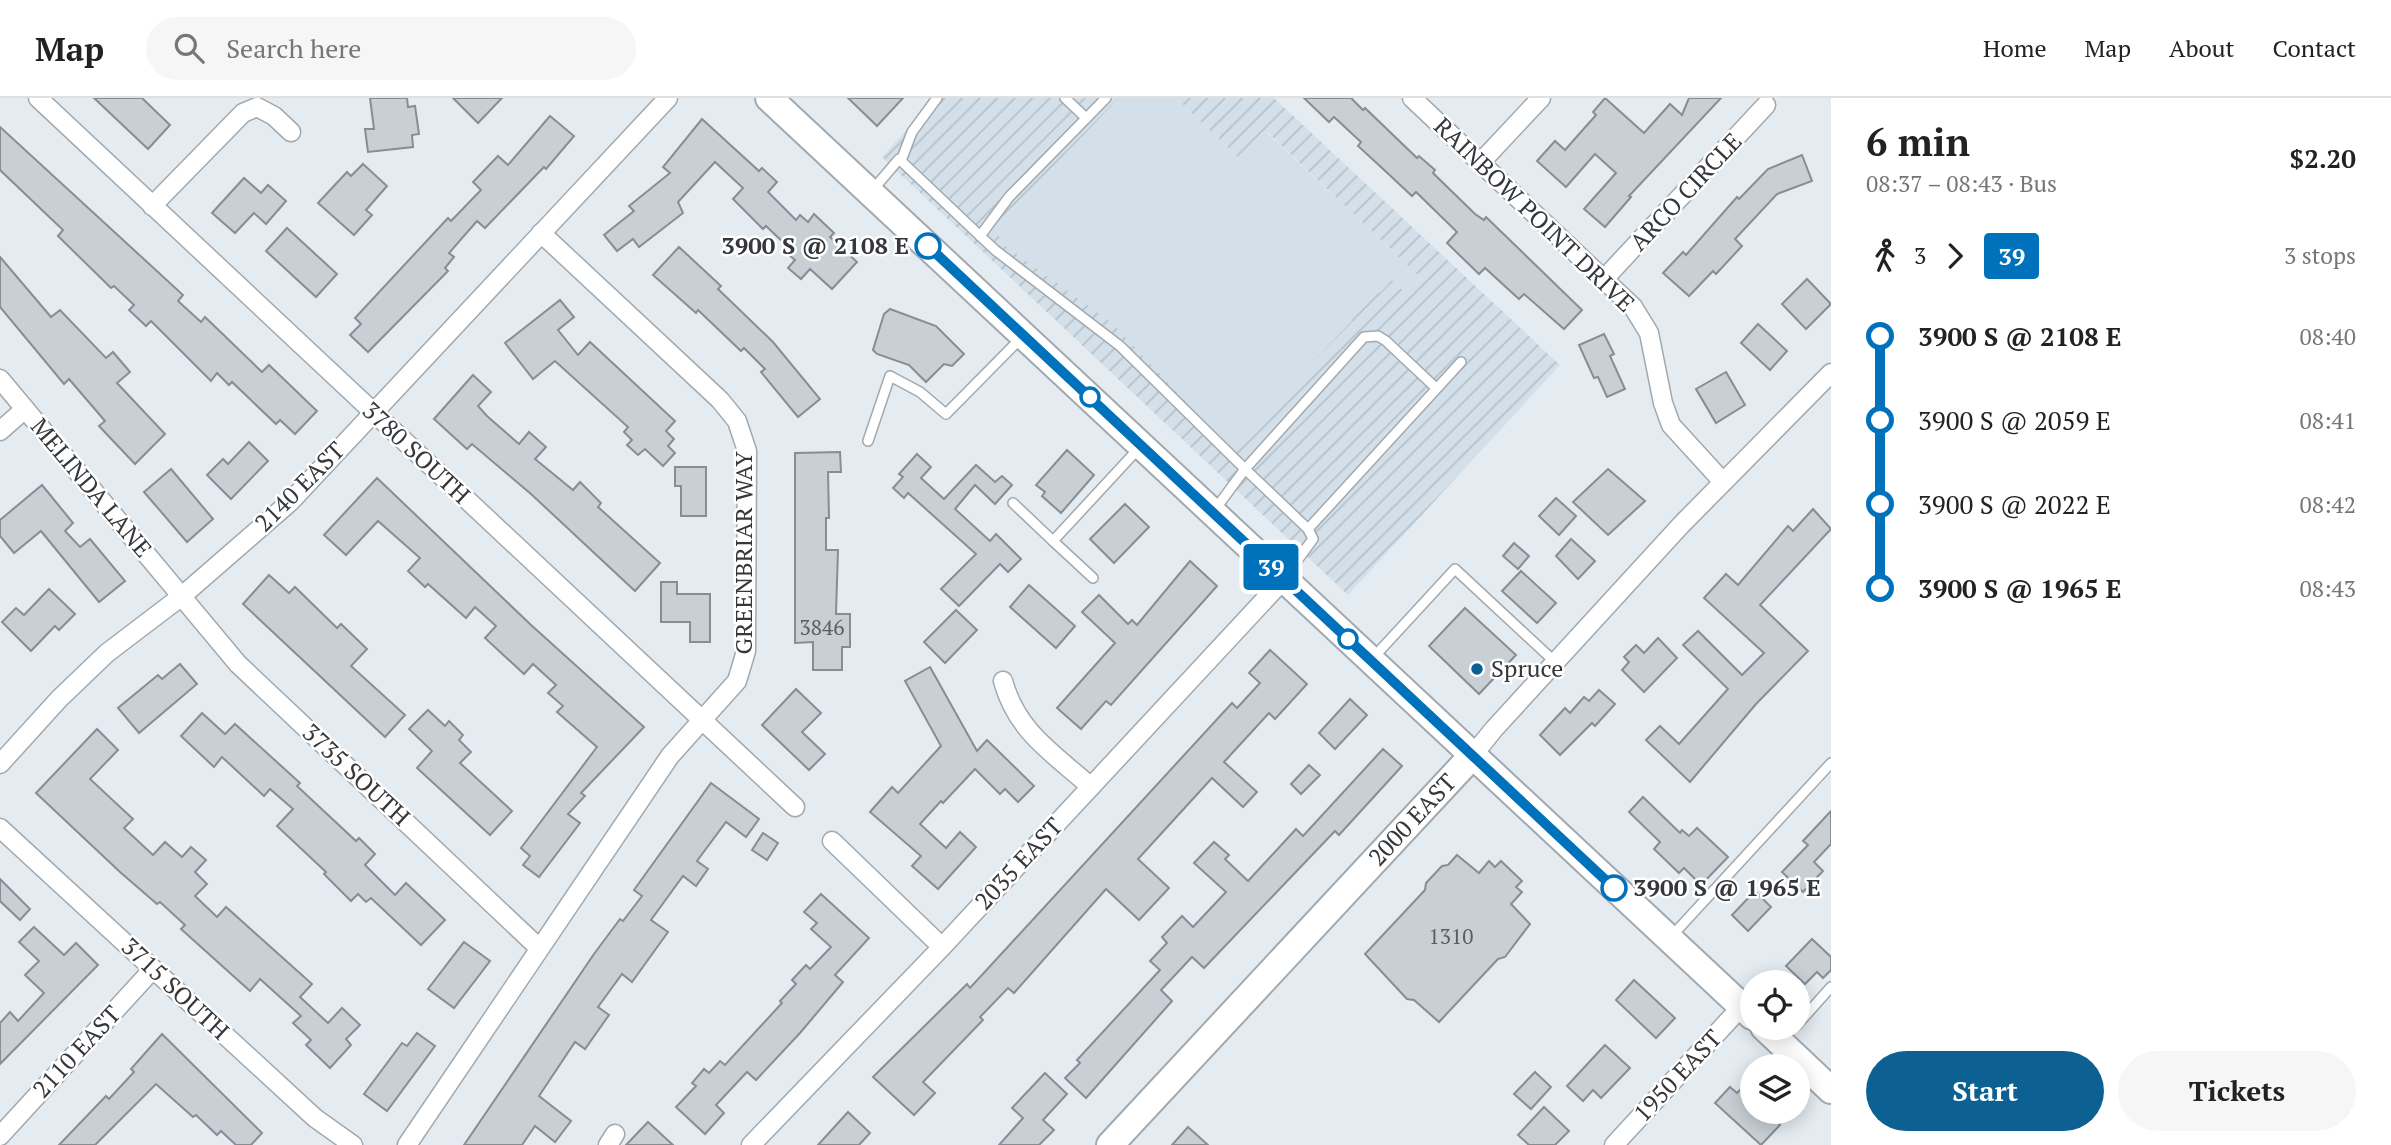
<!DOCTYPE html>
<meta charset="utf-8">
<style>
:root{--surface:#fff;--page:#f6f6f6;--text:#222;--muted:#767676;--line:#e0e0e0;--accent:#0d6092}
body{margin:0;font-family:"PT Serif",serif;background:var(--page);color:var(--text);height:100vh;display:flex;flex-direction:column;font-size:26px;white-space:nowrap}
*{box-sizing:border-box;margin:0}
p{font-size:23px;color:var(--muted)}
.icon{flex:none;width:38px;height:38px;fill:none;stroke:currentColor;stroke-width:2;stroke-linecap:round;stroke-linejoin:round}
.map{position:relative;flex:1;overflow:hidden}
.panel{display:flex;flex-direction:column;background:var(--surface);width:560px}
.panel>*{flex:none}
.badge{padding:0 14px;border-radius:5px;font-size:24px;line-height:46px}
.fabs{position:absolute;left:1740px;top:872px;display:grid;gap:14px}
.fabs a{display:grid;place-items:center;width:70px;height:70px;border-radius:50%;background:var(--surface);box-shadow:0 4px 18px #0003;font-size:35px}
.map>.badge{position:absolute;translate:-50% -50%;box-shadow:0 0 0 4px #fff}
.legs{display:flex;align-items:center;gap:10px;height:77px;padding:0 35px;font-size:23px}
.legs p{margin-inline-start:auto}
.head{display:flex;align-items:center;justify-content:space-between;height:119px;padding:0 35px}
h1{font-size:38px;font-weight:700;line-height:52px}
.action{display:flex;gap:14px;margin-top:auto;padding:14px 35px}
.action a{flex:1;height:80px;border-radius:42px;background:var(--accent);color:#fff;font-size:28px;font-weight:700;line-height:80px;text-align:center}
.action a+a{background:var(--page);color:var(--text)}
ul{padding:0 35px;list-style:none}
li{display:flex;align-items:center;gap:24px;height:84px;font-size:26px}
li i{display:grid;place-items:center;width:10px;height:100%;margin:0 9px;background:currentColor}
li i::after{content:'';width:18px;height:18px;margin:-9px;border:5px solid;border-radius:50%;background:var(--surface)}
li p{margin-inline-start:auto}
li:first-child i{background:linear-gradient(#0000 50%,currentColor 0)}
li:last-child i{background:linear-gradient(currentColor 50%,#0000 0)}
header{display:flex;align-items:center;gap:42px;box-sizing:border-box;height:98px;padding:0 35px;background:var(--surface);border-bottom:2px solid var(--line)}
header strong{font-size:33px}
nav{display:flex;gap:38px;margin-inline-start:auto;font-size:24px}
.search{width:490px;height:63px;background:var(--page);display:flex;align-items:center;gap:18px;box-sizing:border-box;padding:0 24px;border-radius:38px;color:var(--muted);font-size:26px}
main{display:flex;flex:1;min-height:0}
.map>svg:first-child{display:block}
</style>
<header>
<strong>Map</strong>
<div class="search"><svg class="icon" aria-label="search" viewBox="0 0 24 24"><circle cx="10" cy="10" r="6"/><path d="M15 15l6 6"/></svg>Search here</div>
<nav><a>Home</a><a>Map</a><a>About</a><a>Contact</a></nav>
</header>
<main>
<div class="map">
<svg width="1831" height="1047" viewBox="0 0 1831 1047">
<defs>
<pattern id="industrial-furrows" width="10" height="10" patternUnits="userSpaceOnUse" patternTransform="scale(1.75)"><rect width="10" height="10" fill="#d3e0ea"/><path d="M-1 1l2-2M0 10L10 0M9 11l2-2" fill="none" stroke="#b6c1c9"/></pattern>
</defs>
<rect width="100%" height="100%" fill="#e4ebf1"/>
<path fill="#d3e0ea" d="M1119,0H1176L1240,61L1266,34L1423,182L1408,198L1380,195L1372,188L1347,217L1353,223L1267,311V324L1244,347L1232,354L1111,224L1004,147L999,138L998,130L1002,122Z"/>
<path fill="url(#industrial-furrows)" d="M936,0H1119L1002,122L998,130L999,138L1004,147L1111,224L1232,353L1244,347L1267,324V311L1352,223L1346,217L1372,188L1380,195L1392,182L1408,198L1423,182L1267,34L1240,61L1176,0H1274L1560,267L1348,497L882,59Z"/>
<g fill="#c9d0d5" stroke="#878d93" stroke-width="2">
<path d="M94,0H142L170,27L148,51Z"/>
<path d="M370,0H407L408,9L415,8L419,36L412,37L413,49L368,54L365,31H374Z"/>
<path d="M453,0H502L478,25Z"/>
<path d="M848,0H903L877,28Z"/>
<path d="M1304,0H1351L1363,12L1365,10L1417,60L1419,58L1435,72L1433,75L1475,116L1484,122L1486,119L1582,212L1564,231L1524,196L1519,201L1485,170L1479,176L1447,145L1457,134L1416,94L1412,98L1382,70L1358,48L1361,44L1334,19L1329,24Z"/>
<path d="M1605,0L1644,35L1670,6L1682,17L1689,0H1721L1629,98L1631,99L1605,129L1584,111L1616,75L1595,56L1566,89L1537,63L1555,43L1565,52L1596,17L1593,14Z"/>
<path d="M550,18L574,38L546,71L544,69L485,130L477,123L449,155L454,159L445,170L448,173L368,254L350,237L361,226L355,220L448,120L451,123L481,92L473,84L498,58L508,67Z"/>
<path d="M702,21L759,73L762,70L777,84L768,94L796,122L800,117L808,124L814,116L834,135L830,139L857,164L832,191L810,171L801,181L788,170L795,162L783,152L787,148L766,128L763,131L733,101L743,90L715,64L678,104L683,115L639,149L633,141L617,153L604,137L634,113L629,108L670,75L663,69Z"/>
<path d="M0,29L183,197L178,203L201,224L205,219L262,274L269,267L317,313L295,336L280,322L276,326L232,284L229,287L217,275L211,283L151,223L146,228L129,212L134,207L114,188L111,190L58,138L63,132L0,72Z"/>
<path d="M1802,57L1812,83L1777,96L1735,141L1742,148L1716,176L1713,173L1689,198L1663,175L1683,154L1686,157L1737,99L1739,101L1768,71Z"/>
<path d="M363,66L387,88L366,112L372,117L354,137L318,105L347,74L351,78Z"/>
<path d="M244,80L261,95L268,87L286,103L266,126L254,115L235,135L212,115Z"/>
<path d="M287,130L337,176L316,199L266,153Z"/>
<path d="M679,149L721,188L718,191L773,244L820,301L798,319L761,274L765,271L744,250L741,253L698,212L696,215L653,177Z"/>
<path d="M0,159L51,219L60,212L106,260L113,254L130,274L117,285L165,336L135,366L99,328L105,323L69,281L64,286L0,209Z"/>
<path d="M1807,181L1831,206L1806,231L1782,206Z"/>
<path d="M560,202L574,219L558,232L578,257L590,244L675,323L666,333L674,341L668,348L675,355L663,368L645,351L638,357L627,347L632,342L624,334L628,329L555,263L533,281L505,245Z"/>
<path d="M890,211L936,228L964,256L952,268L944,266L926,284L909,267L877,256L873,252L884,216Z"/>
<path d="M1758,226L1787,253L1770,272L1741,245Z"/>
<path d="M1604,236L1614,256L1610,258L1625,291L1607,299L1598,279L1594,280L1579,247Z"/>
<path d="M1726,274L1745,307L1716,325L1696,291Z"/>
<path d="M473,277L491,294L478,308L487,318L519,346L529,334L546,349L535,361L573,392L580,384L601,405L598,409L660,465L635,493L531,396L472,346L467,351L434,321Z"/>
<path d="M249,344L268,363L231,401L207,377L223,361L228,366Z"/>
<path d="M1067,352L1094,377L1061,415L1042,398L1045,394L1036,387Z"/>
<path d="M840,354L841,374H828L829,420H826V452H838L836,516H850V549H842V572H813V544L795,545V355Z"/>
<path d="M917,356L931,369L921,380L944,401L976,367L995,384L1002,378L1012,387L995,406L975,387L955,411L990,443L996,436L1021,461L1008,474L1000,466L959,508L941,491L976,456L908,395L904,400L893,390L903,379L899,376Z"/>
<path d="M675,369H706V418H681V388H675Z"/>
<path d="M171,371L213,421L187,444L144,394Z"/>
<path d="M1608,371L1645,403L1608,437L1573,404Z"/>
<path d="M377,380L530,526L644,629L581,695L585,698L568,716L580,725L539,779L523,767L530,758L521,750L597,649L557,614L563,608L548,595L556,587L533,566L524,576L485,540L496,528L475,509L466,520L428,486L425,489L408,473L420,460L378,423L346,457L324,437Z"/>
<path d="M42,387L73,425L65,433L80,449L90,441L125,483L99,504L41,433L14,455L0,438V422Z"/>
<path d="M1556,400L1576,418L1559,437L1539,418Z"/>
<path d="M1125,406L1149,429L1114,465L1090,441Z"/>
<path d="M1813,411L1831,431L1760,507L1808,553L1756,606L1690,684L1646,642L1660,628L1679,646L1728,591L1683,547L1698,533L1742,577L1764,555L1704,500L1726,476L1738,487L1788,428L1793,433Z"/>
<path d="M1571,441L1595,463L1578,481L1556,458Z"/>
<path d="M1514,445L1529,458L1518,471L1503,458Z"/>
<path d="M1190,463L1217,488L1111,607L1106,603L1081,631L1057,610L1115,545L1082,514L1099,497L1128,526L1132,522L1137,527Z"/>
<path d="M1521,473L1556,505L1537,525L1502,493Z"/>
<path d="M269,477L289,495L295,489L337,530L341,526L367,551L351,568L405,617L385,639L243,506Z"/>
<path d="M661,484H677V496H710V544H690V524H661Z"/>
<path d="M1029,487L1075,528L1056,550L1010,509Z"/>
<path d="M49,491L75,516L59,532L55,528L31,553L2,524L16,510L24,517Z"/>
<path d="M1465,510L1516,557L1479,596L1429,548Z"/>
<path d="M956,512L977,532L945,565L924,544Z"/>
<path d="M1658,540L1677,560L1644,594L1622,572L1629,564L1624,559L1636,547L1644,555Z"/>
<path d="M1270,552L1307,586L1275,621L1269,615L1224,664L1257,694L1243,709L1212,680L1138,761L1169,790L1139,822L1106,791L1014,895L1008,890L980,919L983,922L923,984L935,995L914,1017L873,979L967,886L970,890L1232,605L1237,610L1260,585L1249,575Z"/>
<path d="M180,566L197,586L139,635L118,610L158,577L162,581Z"/>
<path d="M930,569L977,653L987,642L1034,688L1018,704L1005,691L1000,696L975,671L943,705L941,703L920,726L946,750L960,734L976,749L938,791L912,768L921,758L870,714L892,689L898,695L941,648L905,583Z"/>
<path d="M796,591L821,615L802,634L825,656L809,672L762,627Z"/>
<path d="M1599,592L1615,606L1595,628L1592,625L1560,657L1540,637L1565,610L1570,615L1584,599L1589,603Z"/>
<path d="M1350,601L1367,617L1335,651L1319,635Z"/>
<path d="M428,612L445,628L449,623L463,637L459,642L471,654L460,665L512,713L490,737L417,670L432,653L409,631Z"/>
<path d="M202,615L225,636L235,626L300,685L297,688L356,743L359,740L375,756L365,767L395,797L406,785L445,822L421,847L371,800L366,804L358,796L351,803L324,776L326,774L277,728L293,711L270,691L264,698L222,659L214,669L181,638Z"/>
<path d="M97,631L118,652L90,681L133,721L124,730L153,757L165,744L182,759L191,749L206,762L195,774L207,786L195,798L217,819L226,809L312,886L300,899L328,925L342,910L360,927L346,941L351,947L330,970L306,947L311,942L293,925L301,918L260,881L250,893L181,831L185,827L160,804L157,806L120,774L36,695Z"/>
<path d="M1383,651L1402,668L1339,737L1335,733L1204,870L1192,859L1161,892L1172,903L1086,1000L1065,980L1080,965L1077,962L1160,872L1150,863L1167,845L1162,839L1182,818L1193,829L1226,794L1194,765L1214,744L1229,757L1225,761L1248,783L1296,731L1303,738Z"/>
<path d="M1309,667L1320,677L1301,696L1291,686Z"/>
<path d="M711,685L759,721L746,739L726,724L697,763L708,771L696,788L683,778L651,822L668,834L632,884L622,876L598,909L609,917L585,951L575,944L539,998L571,1023L555,1044L535,1028L522,1047H464L594,856L620,821L623,823L642,798L634,792Z"/>
<path d="M1643,699L1680,735L1682,732L1689,738L1697,730L1728,759L1701,787L1684,770L1679,775L1654,751L1660,744L1629,714Z"/>
<path d="M1831,713V746L1814,764L1823,773L1803,794L1782,774L1808,747L1803,743Z"/>
<path d="M763,735L778,745L767,762L752,752Z"/>
<path d="M1457,757L1479,775L1489,763L1495,769L1501,763L1522,783L1516,789L1522,794L1511,806L1530,826L1505,859L1498,861L1439,924L1414,902L1407,901L1365,856L1425,792L1426,785L1442,768L1448,767Z"/>
<path d="M0,781L30,811L20,822L0,803Z"/>
<path d="M1755,793L1771,809L1748,833L1732,817Z"/>
<path d="M821,796L869,840L835,877L843,884L800,935L756,982L747,974L716,1007L724,1015L705,1036L676,1009L696,988L692,985L704,971L709,975L720,963L725,967L782,905L780,903L796,886L792,882L806,867L810,871L831,849L811,831L817,825L804,814Z"/>
<path d="M34,829L64,857L76,845L98,867L0,966V925L10,914L18,923L44,895L25,877L39,863L19,844Z"/>
<path d="M1812,841L1831,859V872L1823,880L1817,874L1805,886L1786,868Z"/>
<path d="M464,844L490,863L454,910L428,891Z"/>
<path d="M1634,882L1675,920L1656,940L1616,902Z"/>
<path d="M417,935L435,948L387,1013L364,996L402,945L407,948Z"/>
<path d="M162,936L262,1035L251,1047H236L221,1033L217,1037L196,1017L193,1019L156,986L95,1047H59L106,998L109,1001L134,974L131,971Z"/>
<path d="M1605,947L1630,970L1601,1000L1593,992L1583,1003L1567,988Z"/>
<path d="M1535,974L1551,989L1531,1011L1514,996Z"/>
<path d="M1045,975L1067,996L1043,1022L1054,1032L1039,1047H999L1023,1020L1012,1010Z"/>
<path d="M1730,989L1737,995L1742,990L1752,999V1013H1766L1780,1027L1761,1047L1715,1005Z"/>
<path d="M1544,1009L1569,1033L1555,1047H1529L1518,1037Z"/>
<path d="M848,1014L870,1035L859,1047H818Z"/>
<path d="M648,1024L673,1047H626Z"/>
<path d="M1188,1029L1208,1047H1172Z"/>
</g>
<g fill="none" stroke-linecap="round" stroke-linejoin="round">
<g stroke="#a2a9ae" stroke-width="12">
<g id="lane">
<path d="M1065,0L1086,20"/>
<path d="M901,63L912,34L937,0"/>
<path d="M871,94L899,61L995,152L1120,248L1245,371L1214,413"/>
<path d="M980,138L1009,99L1106,0"/>
<path d="M868,343L890,278L920,294L946,316L1022,239"/>
<path d="M1013,405L1053,443"/>
<path d="M1308,431L1461,264"/>
<path d="M1285,479L1313,441L1308,431L1245,371L1364,239L1378,238L1386,243L1436,290"/>
<path d="M1093,480L1053,443L1140,349"/>
<path d="M1373,560L1455,471L1555,564"/>
<path d="M1670,840L1831,665"/>
<path d="M1797,927L1831,889"/>
</g>
</g>
<g stroke="#a2a9ae" stroke-width="21">
<g id="street">
<path d="M38,0L795,709"/>
<path d="M1412,0L1633,209L1649,235L1663,305L1671,327L1723,384"/>
<path d="M1481,64L1541,0"/>
<path d="M152,108L243,15L257,9L274,18L291,34"/>
<path d="M1605,180L1766,7"/>
<path d="M0,281L238,566L539,850"/>
<path d="M0,333L25,311"/>
<path d="M1003,583C1017,634 1053,655 1091,689"/>
<path d="M1473,657L1494,631L1681,427L1831,275"/>
<path d="M0,666L59,601L107,555L182,498L290,404L668,0"/>
<path d="M0,730L315,1020L353,1047"/>
<path d="M832,743L942,849"/>
<path d="M0,1038L153,871"/>
<path d="M407,1047L670,658L737,583L746,553L747,353L737,323L720,302L541,135"/>
<path d="M608,1047L615,1036"/>
<path d="M751,1047L942,849L1284,481"/>
<path d="M1614,1047L1742,908"/>
</g>
</g>
<g stroke="#a2a9ae" stroke-width="30">
<g id="secondary">
<path d="M769,0L1752,918"/>
<path d="M1764,929L1831,992"/>
<path id="s1" d="M1110,1047L1473,657"/>
</g>
</g>
<use href="#lane" stroke="#fff" stroke-width="9"/>
<use href="#street" stroke="#fff" stroke-width="18"/>
<use href="#secondary" stroke="#fff" stroke-width="26"/>
</g>
<g fill="none" stroke-linecap="round" stroke-linejoin="round">
<g stroke="#fff" stroke-width="16">
<path id="line-1" d="M928,148L1614,790"/>
</g>
<use href="#line-1" stroke="#0072bc" stroke-width="10"/>
</g>
<g fill="#fff" stroke="#0072bc" stroke-width="3.5">
<circle cx="928" cy="148" r="12"/>
<circle cx="1090" cy="299" r="9"/>
<circle cx="1348" cy="541" r="9"/>
<circle cx="1614" cy="790" r="12"/>
</g>
<circle fill="#0d6092" stroke="#fff" stroke-width="2.5" cx="1477" cy="571" r="7"/>
<g text-anchor="middle" stroke-width="5" stroke-linejoin="round" paint-order="stroke">
<g font-size="21" fill="#5a5d61">
<text x="822" y="537">3846</text>
<text x="1451" y="846">1310</text>
</g>
<g font-size="24" fill="#35373a" stroke="#fff">
<text transform="translate(1686 94) rotate(-47)" y="8">ARCO CIRCLE</text>
<text transform="translate(1534 117) rotate(44)" y="8">RAINBOW POINT DRIVE</text>
<text transform="translate(416 355) rotate(43)" y="8">3780 SOUTH</text>
<text transform="translate(300 389) rotate(-45)" y="8">2140 EAST</text>
<text transform="translate(91 390) rotate(50)" y="8">MELINDA LANE</text>
<text transform="translate(744 455) rotate(-90)" y="8">GREENBRIAR WAY</text>
<text transform="translate(356 677) rotate(43)" y="8">3735 SOUTH</text>
<text dy="8" stroke="none"><textPath href="#s1" startOffset="444">2000 EAST</textPath></text>
<text transform="translate(1019 766) rotate(-47)" y="8">2035 EAST</text>
<text transform="translate(175 891) rotate(43)" y="8">3715 SOUTH</text>
<text transform="translate(77 954) rotate(-47)" y="8">2110 EAST</text>
<text transform="translate(1678 978) rotate(-47)" y="8">1950 EAST</text>
</g>
<g font-size="24" font-weight="bold" fill="#35373a" stroke="#fff" text-anchor="end">
<text x="909" y="156">3900 S @ 2108 E</text>
<text x="1633" y="798" text-anchor="start">3900 S @ 1965 E</text>
</g>
<g font-size="24" fill="#35373a" stroke="#fff" text-anchor="start">
<text x="1491" y="579">Spruce</text>
</g>
</g>
</svg>
<div class="fabs">
<a><svg class="icon" aria-label="locate" viewBox="0 0 24 24"><circle cx="12" cy="12" r="6"/><path d="M12 2v4M12 18v4M2 12h4M18 12h4"/></svg></a>
<a><svg class="icon" aria-label="layers" viewBox="0 0 24 24"><path d="M12 4l9 5-9 5-9-5zM3 14l9 5 9-5"/></svg></a>
</div>
<b class="badge" style="left:1271px;top:469px;background:#0072bc;color:#fff">39</b>
</div>
<section class="panel">
<div class="head"><div><h1>6 min</h1><p>08:37 – 08:43 · Bus</p></div><b>$2.20</b></div>
<div class="legs"><svg class="icon" aria-label="walk" viewBox="0 0 24 24"><circle cx="13" cy="4" r="2"/><path d="M13 8l-2 6 4 7M11 14l-3 7M7 12l3-4h3l4 4"/></svg>3<svg class="icon" aria-label="forward" viewBox="0 0 24 24"><path d="M9 5l7 7-7 7"/></svg><b class="badge" style="background:#0072bc;color:#fff">39</b><p>3 stops</p></div>
<ul>
<li><i style="color:#0072bc"></i><b>3900 S @ 2108 E</b><p>08:40</p></li>
<li><i style="color:#0072bc"></i><span>3900 S @ 2059 E</span><p>08:41</p></li>
<li><i style="color:#0072bc"></i><span>3900 S @ 2022 E</span><p>08:42</p></li>
<li><i style="color:#0072bc"></i><b>3900 S @ 1965 E</b><p>08:43</p></li>
</ul>
<div class="action"><a>Start</a><a>Tickets</a></div>
</section>
</main>
